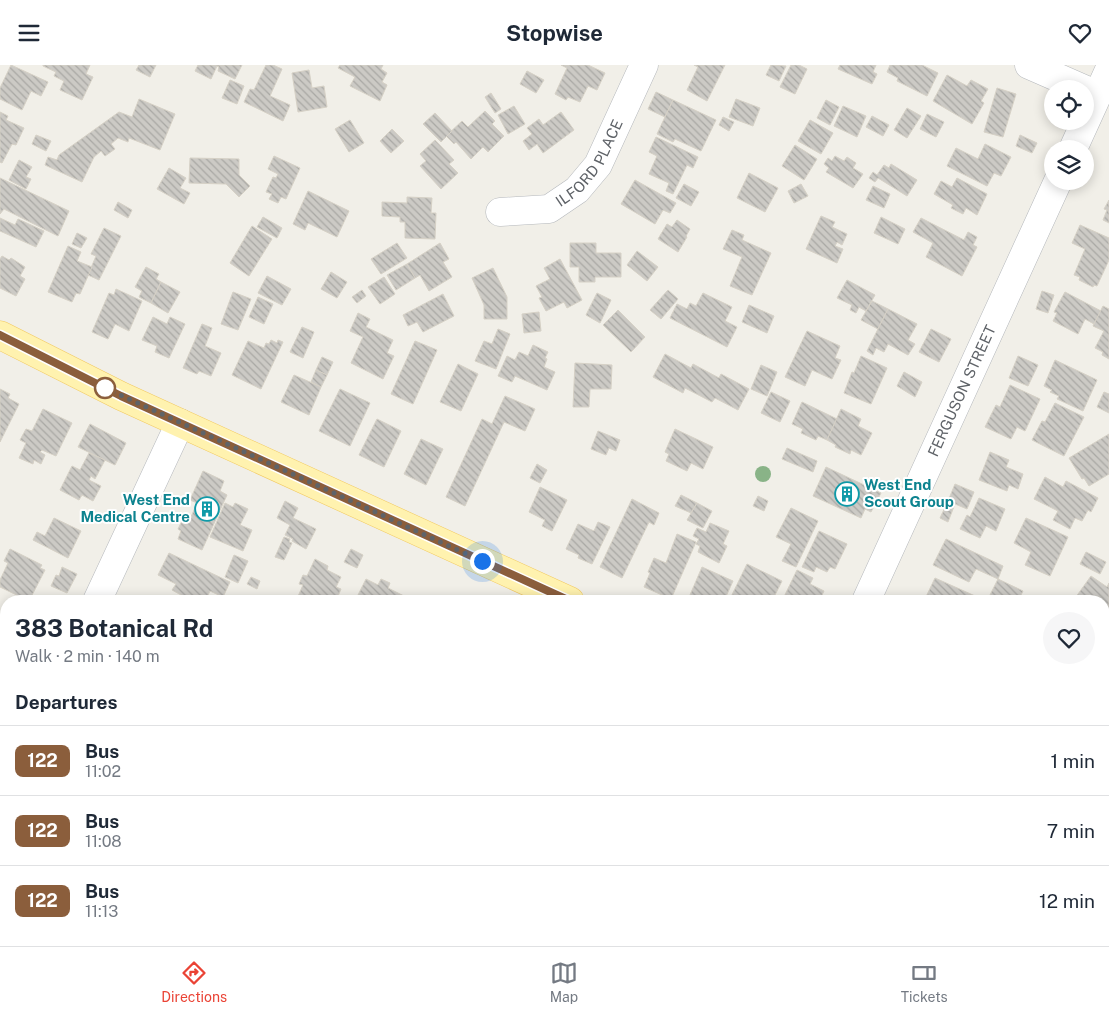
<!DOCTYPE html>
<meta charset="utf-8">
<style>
:root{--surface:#fff;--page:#f6f6f7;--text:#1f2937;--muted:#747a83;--line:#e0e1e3;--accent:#ea4335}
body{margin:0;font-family:"Public Sans",sans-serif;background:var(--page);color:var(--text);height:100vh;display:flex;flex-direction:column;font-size:19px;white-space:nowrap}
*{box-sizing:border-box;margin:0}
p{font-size:16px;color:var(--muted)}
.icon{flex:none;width:28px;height:28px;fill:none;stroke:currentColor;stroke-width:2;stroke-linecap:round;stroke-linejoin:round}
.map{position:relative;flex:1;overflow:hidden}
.sheet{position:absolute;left:0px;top:530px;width:1110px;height:351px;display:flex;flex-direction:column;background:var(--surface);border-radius:20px 20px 0 0;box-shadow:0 2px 12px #0003}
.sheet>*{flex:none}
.badge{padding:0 10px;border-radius:8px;font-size:18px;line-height:32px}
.controls{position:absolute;left:1044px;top:15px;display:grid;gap:10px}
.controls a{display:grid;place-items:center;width:50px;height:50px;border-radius:50%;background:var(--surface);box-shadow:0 2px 12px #0003;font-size:25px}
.you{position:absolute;width:25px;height:25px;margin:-12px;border:4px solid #fff;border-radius:50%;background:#1a73e8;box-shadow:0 0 0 8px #1a73e833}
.map>.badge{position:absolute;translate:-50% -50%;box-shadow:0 0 0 2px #fff}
h2{padding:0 15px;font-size:19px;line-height:45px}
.round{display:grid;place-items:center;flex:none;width:52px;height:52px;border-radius:26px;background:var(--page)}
.head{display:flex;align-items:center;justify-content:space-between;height:85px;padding:0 15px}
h1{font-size:24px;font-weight:700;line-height:38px}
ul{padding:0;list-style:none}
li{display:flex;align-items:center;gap:15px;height:70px;padding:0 15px;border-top:1px solid var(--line)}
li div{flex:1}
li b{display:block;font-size:19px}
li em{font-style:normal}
li .badge{min-width:55px;font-weight:700;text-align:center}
header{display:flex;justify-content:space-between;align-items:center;height:65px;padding:0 15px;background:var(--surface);font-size:22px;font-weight:700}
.tab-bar{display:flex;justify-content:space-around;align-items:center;height:70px;border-top:1px solid var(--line);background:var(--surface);font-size:14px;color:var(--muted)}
.tab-bar a{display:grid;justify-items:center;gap:2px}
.tab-bar .selected{color:var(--accent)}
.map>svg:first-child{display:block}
</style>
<header><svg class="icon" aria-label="menu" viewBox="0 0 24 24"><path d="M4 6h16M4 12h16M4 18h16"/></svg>Stopwise<svg class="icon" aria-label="heart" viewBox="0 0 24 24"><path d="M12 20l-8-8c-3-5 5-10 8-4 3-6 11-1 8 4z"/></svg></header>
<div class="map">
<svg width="1109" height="881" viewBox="0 0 1109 881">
<defs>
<pattern id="grass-dots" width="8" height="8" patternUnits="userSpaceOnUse" patternTransform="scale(1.25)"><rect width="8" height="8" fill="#c5e8c5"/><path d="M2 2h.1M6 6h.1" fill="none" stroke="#a3c0a4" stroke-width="1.8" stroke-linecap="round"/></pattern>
<pattern id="building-back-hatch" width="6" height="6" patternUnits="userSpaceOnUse" patternTransform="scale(1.25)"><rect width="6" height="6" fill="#cccac5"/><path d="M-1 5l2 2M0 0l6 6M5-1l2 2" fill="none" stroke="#a9a8a4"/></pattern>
</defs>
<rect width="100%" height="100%" fill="#f1efe8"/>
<path fill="url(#grass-dots)" d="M737,875H825L839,881H734Z"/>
<g fill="url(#building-back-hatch)" stroke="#d6d1c6">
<path d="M11,0L48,17L41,31L31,26L22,45L0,34V23Z"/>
<path d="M43,0H90L86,9L93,12L82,35L60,25L64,16L54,11L56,7L43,1Z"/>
<path d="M139,0H156L150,12L136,5Z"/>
<path d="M198,0H242L235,14L218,6L219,2L217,1L211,14L195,6Z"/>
<path d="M266,0H273L282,4L270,31L290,40L283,56L244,37L250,24L254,25Z"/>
<path d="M340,0H383L381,4L387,8L382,17L387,20L380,36L350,21L355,12L338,3Z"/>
<path d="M561,0H588L605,8L597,25L588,21L580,37L568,32L566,35L555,29L567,3Z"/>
<path d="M694,0H725L707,36L687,25L698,2Z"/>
<path d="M771,0L786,1L779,16L766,10Z"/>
<path d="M791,0H799L807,4L795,29L780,22Z"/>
<path d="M840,0H876L873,7L877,9L872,19L838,4Z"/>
<path d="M890,0H922L938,8L927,31L897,16L898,13L887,7Z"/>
<path d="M309,5L312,23L324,21L327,42L298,47L292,8Z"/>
<path d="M527,6L544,15L536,28L520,19Z"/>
<path d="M947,10L967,21L971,15L988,24L981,36L984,38L972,59L933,36Z"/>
<path d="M230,15L244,21L237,39L222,33Z"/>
<path d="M997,23L1016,29L1003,72L984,67Z"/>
<path d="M656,27L673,35L665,52L648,44Z"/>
<path d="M491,28L501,44L495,48L485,32Z"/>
<path d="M139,34L175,49L160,85L129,73L128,77L118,73L111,79L115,84L105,91L101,86L94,92L82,117L45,100L48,92L57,95L59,90L119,47L132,52Z"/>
<path d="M736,34L760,43L753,61L729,52Z"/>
<path d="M673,35L716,55L701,86L675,74L673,77L657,69Z"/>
<path d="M826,35L839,42L830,60L817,53Z"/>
<path d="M514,41L525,59L508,69L498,50Z"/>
<path d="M843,41L866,51L857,72L834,61Z"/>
<path d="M907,43L921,51L907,73L894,65Z"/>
<path d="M485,46L495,56L492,59L504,71L488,87L483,82L471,94L456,77L454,79L446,71L462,56L468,62Z"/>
<path d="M0,47L8,51L6,55L24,63L16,80L12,79L2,98L0,97Z"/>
<path d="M561,47L574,65L543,88L537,79L529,85L523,76L532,69L527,63L539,54L543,60Z"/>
<path d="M435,48L452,66L441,77L423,59Z"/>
<path d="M927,49L944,57L936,72L920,64Z"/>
<path d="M872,51L889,60L883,71L866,62Z"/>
<path d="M723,52L734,57L729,66L719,60Z"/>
<path d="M350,55L364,78L349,87L335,64Z"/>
<path d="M810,55L833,68L821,89L798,76Z"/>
<path d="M392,64L404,76L391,88L380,76Z"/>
<path d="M36,70L51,76L46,86L32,79Z"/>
<path d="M1020,70L1037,78L1032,88L1016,81Z"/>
<path d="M656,72L698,92L693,103L687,100L673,129L666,126L669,118L649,109L657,91L649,87Z"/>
<path d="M435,75L454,95L449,99L458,108L441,124L420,101L426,96L420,89Z"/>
<path d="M985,79L1011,92L1001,111L994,108L987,121L947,101L956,83L978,94Z"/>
<path d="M795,80L817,94L804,115L782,101Z"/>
<path d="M274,91L300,103L286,134L281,132L278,138L269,134L272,129L266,127L273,112L276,113L278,109L268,104Z"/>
<path d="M835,91L844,96L847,92L856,98L853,103L863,109L853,123L826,107L829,103L824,99L828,93L832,96Z"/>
<path d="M190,93L239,94V110L250,121L239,132L226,119L189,118Z"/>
<path d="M19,95L32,102L26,112L31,114L26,124L9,115Z"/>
<path d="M891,99L917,115L907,131L878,113L875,117L869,113L873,107L877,110L884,100L889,103Z"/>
<path d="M169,103L186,113L180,123L190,128L184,139L157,124Z"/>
<path d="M749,108L778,123L765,147L737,133Z"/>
<path d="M0,113L69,146L58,171L4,144L0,149Z"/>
<path d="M957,113L987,129L977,150L966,143L963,149L951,143L953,140L934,129L941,116L952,122Z"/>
<path d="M635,115L676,138L670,148L663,145L655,159L621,139Z"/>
<path d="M684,119L699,127L691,141L676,133Z"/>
<path d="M801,119L808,131L794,138L788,126Z"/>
<path d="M873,121L890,129L884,143L866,135Z"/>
<path d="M308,126L349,146L337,172L308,158L305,165L293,159Z"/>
<path d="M407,132L432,133L431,148H436L435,174L405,173V157H400V152L382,151V137L407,138Z"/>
<path d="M1109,135V158L1103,155L1107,145L1104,144Z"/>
<path d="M118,137L132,145L128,153L114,145Z"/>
<path d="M821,151L835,157L832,162L847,169L842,180L837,177L835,181L843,184L837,198L806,184Z"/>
<path d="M263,152L282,163L277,173L257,162Z"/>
<path d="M881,152L905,164L898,179L874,168Z"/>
<path d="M0,153L15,160L18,154L44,166L36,182L0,166Z"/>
<path d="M921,153L964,175L968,167L977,172L973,180L977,182L962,211L926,192L933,178L913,167Z"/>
<path d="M677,155L690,164L686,171L687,172L678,187L658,174L667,159L672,162Z"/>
<path d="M1080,160L1109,173V195L1097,221L1094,220L1093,222L1079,215L1080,212L1074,210L1085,184L1072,178Z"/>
<path d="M252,161L272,174L249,211L230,198Z"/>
<path d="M104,163L121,171L99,215L88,210L96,191L91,189Z"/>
<path d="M732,165L744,170L742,175L771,188L752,230L730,221L742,192L723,184Z"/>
<path d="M77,168L87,173L81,183L72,179Z"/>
<path d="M397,178L407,193L381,209L371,194Z"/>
<path d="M440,178L449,194L443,197L452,212L429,226L420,210L415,213L407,199Z"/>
<path d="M570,178H596V188H621V212H595V217H579V202H570Z"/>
<path d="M68,181L81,187L77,196L92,202L80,229L76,228L72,237L48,227Z"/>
<path d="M637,186L658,202L647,216L627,200Z"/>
<path d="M2,191L9,195L11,193L25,202L20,211L25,214L16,231L0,223V194Z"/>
<path d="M560,194L582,235L567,243L564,237L546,246L539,233L542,232L536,221L550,214L544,203Z"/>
<path d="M407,199L415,213L396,225L387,210Z"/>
<path d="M146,202L159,209L156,214L161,217L151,238L139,232L142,226L135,222Z"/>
<path d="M493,203L507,232V254H484V240L472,213Z"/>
<path d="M331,207L347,217L337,233L321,224Z"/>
<path d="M267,211L291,224L282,240L258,228Z"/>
<path d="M384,212L395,229L380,239L368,222Z"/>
<path d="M847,215L875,230L866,246L859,242L856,248L850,245L852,240L837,233Z"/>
<path d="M161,217L180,227L168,248L151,238Z"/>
<path d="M116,224L142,236L129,266L115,259L108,274L92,267L109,228L114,230Z"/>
<path d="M362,225L366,231L357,238L352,232Z"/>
<path d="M668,225L678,234L661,254L650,245Z"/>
<path d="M1042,226L1054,230L1048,248L1036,244Z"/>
<path d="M233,227L251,234L238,265L221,259Z"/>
<path d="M1065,227L1101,246L1094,259L1085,254L1078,269L1053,256L1057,248L1054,247Z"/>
<path d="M597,228L611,235L600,258L586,250Z"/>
<path d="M703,228L732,242L725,256L737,262L727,282L670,253L677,239L687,244L690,238L696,241Z"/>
<path d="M443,229L454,251L423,267L417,257L408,261L403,250Z"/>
<path d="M258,232L273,239L264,259L249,252Z"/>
<path d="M872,236L888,244L878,264L861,255Z"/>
<path d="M749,240L774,251L767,268L742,257Z"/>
<path d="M1103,241L1109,244V294L1102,290L1103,287L1095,283L1104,266L1093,261Z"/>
<path d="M888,244L917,259L908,275L915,279L908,290L888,279L884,287L876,283L873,290L867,286Z"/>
<path d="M618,245L645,272L631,287L603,260Z"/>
<path d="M539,247L541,266L524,268L522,249Z"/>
<path d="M358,248L370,254L366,262L393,275L387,288L394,291L383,314L351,298L363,272L350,266Z"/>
<path d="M153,252L167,259L170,252L185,259L169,293L155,287L157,281L142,275Z"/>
<path d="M202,259L212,263L205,281L221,288L211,311L199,306L197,309L183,303Z"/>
<path d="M302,262L314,267L303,293L290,287Z"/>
<path d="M498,264L510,269L496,304L475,296L484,276L492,279Z"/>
<path d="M931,264L951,274L939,297L919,287Z"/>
<path d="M807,266L840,281L835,293L841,295L832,314L812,305L805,321L785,312Z"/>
<path d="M271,275L277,278L278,275L283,277L261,324L232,310L248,276L264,283L266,278L269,279Z"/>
<path d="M415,276L437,285L413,339L391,329Z"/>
<path d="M533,280L548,287L545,293L547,294L544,302L555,307L547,325L515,311L512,317L498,311L507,291L515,295L519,287L528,291Z"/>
<path d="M665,289L691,303L693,299L719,313L721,309L749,324L738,345L715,333L712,337L685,323L683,328L653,312Z"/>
<path d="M861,291L887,303L871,339L844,328L852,307L854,308Z"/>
<path d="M1018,291L1038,300L1028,321L1009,313Z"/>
<path d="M322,292L333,297L327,310L316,305Z"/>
<path d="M1055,295L1097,315L1083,346L1057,334L1059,331L1050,327L1052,325L1044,321Z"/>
<path d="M575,298L612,300L611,324H590L589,342H573Z"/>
<path d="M458,299L478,309L461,346L440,337Z"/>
<path d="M761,300L777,307L767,331L751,324Z"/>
<path d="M316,305L327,310L321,322L311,317Z"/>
<path d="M904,307L922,317L915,332L897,321Z"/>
<path d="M294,310L321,322L309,350L281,337Z"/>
<path d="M1010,320L1040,334L1025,366L1017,362L1011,374L985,362L996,340L1000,342Z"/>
<path d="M0,324L10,329L8,333L19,339L0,377Z"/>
<path d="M340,324L370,338L350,381L319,366Z"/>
<path d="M771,327L790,336L780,357L761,348Z"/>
<path d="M1104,327L1109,329V348L1097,342Z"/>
<path d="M505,331L535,344L525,366L504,357L465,441L446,432L482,354L492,359Z"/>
<path d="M802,337L837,354L827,375L818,371L816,375L801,368L803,364L792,359Z"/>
<path d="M1055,338L1084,352L1064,391L1032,375L1042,356L1045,357Z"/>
<path d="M43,344L72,358L56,391L42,385L40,387L45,390L41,399L34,395L33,399L19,393L26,378L20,375L26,364L32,366Z"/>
<path d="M841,344L861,354L858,361L872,368L861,390L851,385L850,389L835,382L836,380L827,375Z"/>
<path d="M377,354L401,366L384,402L359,390Z"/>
<path d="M90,359L126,378L115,400L78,382Z"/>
<path d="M675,364L713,382L703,404L691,398L687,406L666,396L669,389L665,387Z"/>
<path d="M598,366L620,375L616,386L609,383L606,390L591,384Z"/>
<path d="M1109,369V409L1089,421L1084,413L1082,414L1069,393Z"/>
<path d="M421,374L443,384L426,420L404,409Z"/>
<path d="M787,383L817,396L813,407L782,394Z"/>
<path d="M990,387L1009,395L1006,402L1023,409L1018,424L1009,420L1007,426L979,415Z"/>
<path d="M89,388L105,395L95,414L91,411L89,415L101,421L93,436L82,430L79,435L60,425L72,401L80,405Z"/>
<path d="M537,399L547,405L540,418L530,413Z"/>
<path d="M826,402L881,428L871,447L865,444L861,453L813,431Z"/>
<path d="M203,406L224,416L220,426L227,430L202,485L178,474L181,466L178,464L185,450L191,452L197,438L190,435Z"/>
<path d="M1045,412L1063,422L1066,416L1098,433L1091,447L1088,445L1082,456L1075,453L1070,464L1053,455L1058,446L1034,434Z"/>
<path d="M955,419L974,427L967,444L948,436Z"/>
<path d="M540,422L567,435L552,466L542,461L545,455L529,447Z"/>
<path d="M681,430L697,438L691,448L675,441Z"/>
<path d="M758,431L768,436L764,446L753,441Z"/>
<path d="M979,433L1005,444L996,466L986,461L980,473L960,464L967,450L970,452Z"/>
<path d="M632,434L659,448L654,460L649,457L622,513L600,502Z"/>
<path d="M285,436L298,443L293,453L316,464L306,484L292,476L293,474L285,470L290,460L277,453Z"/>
<path d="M948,436L955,439L948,457L940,453Z"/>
<path d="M225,438L233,442L235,438L248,444L240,460L252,465L243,486L210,472Z"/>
<path d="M697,438L712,446L703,463L687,455Z"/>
<path d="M791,443L818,456L796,502L782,496L791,479L776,472Z"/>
<path d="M54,453L81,466L68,493L33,475L37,467L45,471Z"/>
<path d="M1026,453L1068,472L1050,511L1025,500L1031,487L1014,478Z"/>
<path d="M598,457L610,462L592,499L578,493L579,490L566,484L578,459L594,466Z"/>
<path d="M710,458L729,466L723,479L727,481L719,498L698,487L700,481L696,479L699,474L693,471L697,463L706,467Z"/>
<path d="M819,466L847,479L835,504L830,502L827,507L816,502L814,507L802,502Z"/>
<path d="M677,469L696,477L671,534L644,522L650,508L648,507L654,493L666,498Z"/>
<path d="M284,472L290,474L289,477L292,478L284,495L275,492Z"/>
<path d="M946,474L1003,501L998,514L976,504L969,517L933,500Z"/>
<path d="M10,484L42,500L40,503L45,505L29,536L0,522V515L8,498L4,496Z"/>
<path d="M351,484L363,490L357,503L344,497Z"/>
<path d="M1086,487L1106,497L1100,509L1080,499Z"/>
<path d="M169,488L230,517L223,532L210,526L205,536H192L172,525L176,519L158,510Z"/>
<path d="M234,490L248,496L238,518L225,512Z"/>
<path d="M315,494L328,501L327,505L341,512L336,522L341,524L336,536H331L321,532L319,536H296L303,520L299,519L303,510L307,511Z"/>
<path d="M747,499L782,516L772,536H729Z"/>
<path d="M62,502L77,509L67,528L51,521L56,510L59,511Z"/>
<path d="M702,502L733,516L724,536L715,534L714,536H696L697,533L690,530Z"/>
<path d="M797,505L813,513L810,519L824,526L819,536H782Z"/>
<path d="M1091,511L1107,522L1109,518V545L1106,550L1104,549V536H1073Z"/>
<path d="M251,512L260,516L257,524L247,519Z"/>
<path d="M935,513L984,535L983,536H924Z"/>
<path d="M366,514L378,520L381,514L390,518L388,523L404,531L401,536H355Z"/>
<path d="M998,514L1023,526L1018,536H992L988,534Z"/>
<path d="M2,594L6,596V634L0,631V598Z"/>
<path d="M1109,708V734L1104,732V720Z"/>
<path d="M1104,843L1109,846V881H1106L1094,875H1104Z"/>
<path d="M213,875H252L249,881H222L212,877Z"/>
<path d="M271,875H294L306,881H267Z"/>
<path d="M392,875H440L437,881H390Z"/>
<path d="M526,875H560L558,881L555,879V881H523Z"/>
<path d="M572,875H578L591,881H569Z"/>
<path d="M961,875H985L983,878L990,881H958Z"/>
<path d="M1080,875H1093L1090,881H1077Z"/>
</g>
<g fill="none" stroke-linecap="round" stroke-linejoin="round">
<g stroke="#b5b8bc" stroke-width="29">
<g id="minor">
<path d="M1029,0L1084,24"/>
<path d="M1073,84L1109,5"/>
<path id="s1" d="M500,147L549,144L577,125L598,100L644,0"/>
<path d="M97,536L180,358"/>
<path id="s2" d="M866,536L1058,116"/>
<path d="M1104,629L1109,618"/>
<path d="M0,748L6,734"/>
<path d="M0,836L6,839"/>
<path d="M86,875L99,881"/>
<path d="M708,881L711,875"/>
</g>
</g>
<g stroke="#f2c960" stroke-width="29">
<g id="major">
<path d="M0,270L121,331L570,536"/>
<path d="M1104,779L1109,782"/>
</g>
</g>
<use href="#minor" stroke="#fff" stroke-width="28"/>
<use href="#major" stroke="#fff2af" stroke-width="28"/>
</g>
<circle fill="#89b387" cx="763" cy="409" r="8"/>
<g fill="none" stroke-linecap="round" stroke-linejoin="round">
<g stroke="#fff" stroke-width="11">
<path id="line" d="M0,270L121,331L570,536"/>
</g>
<use href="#line" stroke="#8b5e3c" stroke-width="8"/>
<path stroke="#5f6368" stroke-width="5" stroke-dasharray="0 9" d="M105,323L482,496"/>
</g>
<defs>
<g id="building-ring" transform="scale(1.25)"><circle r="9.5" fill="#fff" stroke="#0f9aa8" stroke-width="1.5"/><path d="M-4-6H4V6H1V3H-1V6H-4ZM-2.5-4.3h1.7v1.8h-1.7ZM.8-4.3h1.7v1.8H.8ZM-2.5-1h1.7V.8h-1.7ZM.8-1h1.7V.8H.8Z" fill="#0f9aa8"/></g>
</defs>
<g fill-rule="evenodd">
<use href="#building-ring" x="847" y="429"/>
<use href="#building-ring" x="207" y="444"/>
</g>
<circle fill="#fff" stroke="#8b5e3c" stroke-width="2.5" cx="105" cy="323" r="10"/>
<g text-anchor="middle" stroke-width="4" stroke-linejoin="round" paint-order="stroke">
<g font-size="15" fill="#5f6368" stroke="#fff">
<text dy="5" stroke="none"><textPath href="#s1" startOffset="112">ILFORD PLACE</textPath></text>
<text dy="5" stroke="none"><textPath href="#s2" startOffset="231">FERGUSON STREET</textPath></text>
</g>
<g font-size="15" font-weight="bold" fill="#0d838f" stroke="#fff" text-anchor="start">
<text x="864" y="425">West End<tspan x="864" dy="17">Scout Group</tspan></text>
<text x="190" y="440" text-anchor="end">West End<tspan x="190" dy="17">Medical Centre</tspan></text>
</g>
</g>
</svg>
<div class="controls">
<a><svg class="icon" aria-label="locate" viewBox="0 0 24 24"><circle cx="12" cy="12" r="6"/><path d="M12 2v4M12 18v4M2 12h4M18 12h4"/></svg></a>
<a><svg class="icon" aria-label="layers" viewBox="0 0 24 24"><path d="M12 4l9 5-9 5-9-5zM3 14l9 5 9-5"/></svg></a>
</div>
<div class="you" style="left:482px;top:496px"></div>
<section class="sheet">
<div class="head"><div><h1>383 Botanical Rd</h1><p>Walk · 2 min · 140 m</p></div><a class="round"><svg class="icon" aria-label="heart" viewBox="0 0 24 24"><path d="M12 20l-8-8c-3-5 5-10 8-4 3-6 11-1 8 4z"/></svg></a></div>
<h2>Departures</h2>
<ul>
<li><span class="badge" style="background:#8b5e3c;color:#fff">122</span><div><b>Bus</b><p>11:02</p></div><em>1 min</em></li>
<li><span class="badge" style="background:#8b5e3c;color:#fff">122</span><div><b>Bus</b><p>11:08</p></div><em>7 min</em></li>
<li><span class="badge" style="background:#8b5e3c;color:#fff">122</span><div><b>Bus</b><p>11:13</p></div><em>12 min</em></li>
</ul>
</section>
</div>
<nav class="tab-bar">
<a class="selected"><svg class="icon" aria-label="directions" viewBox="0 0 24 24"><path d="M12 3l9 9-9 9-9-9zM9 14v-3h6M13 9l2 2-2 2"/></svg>Directions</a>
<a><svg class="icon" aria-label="map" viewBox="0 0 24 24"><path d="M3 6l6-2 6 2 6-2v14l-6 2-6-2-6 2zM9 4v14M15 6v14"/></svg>Map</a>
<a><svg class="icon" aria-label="tickets" viewBox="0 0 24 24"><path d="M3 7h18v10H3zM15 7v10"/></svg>Tickets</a>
</nav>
